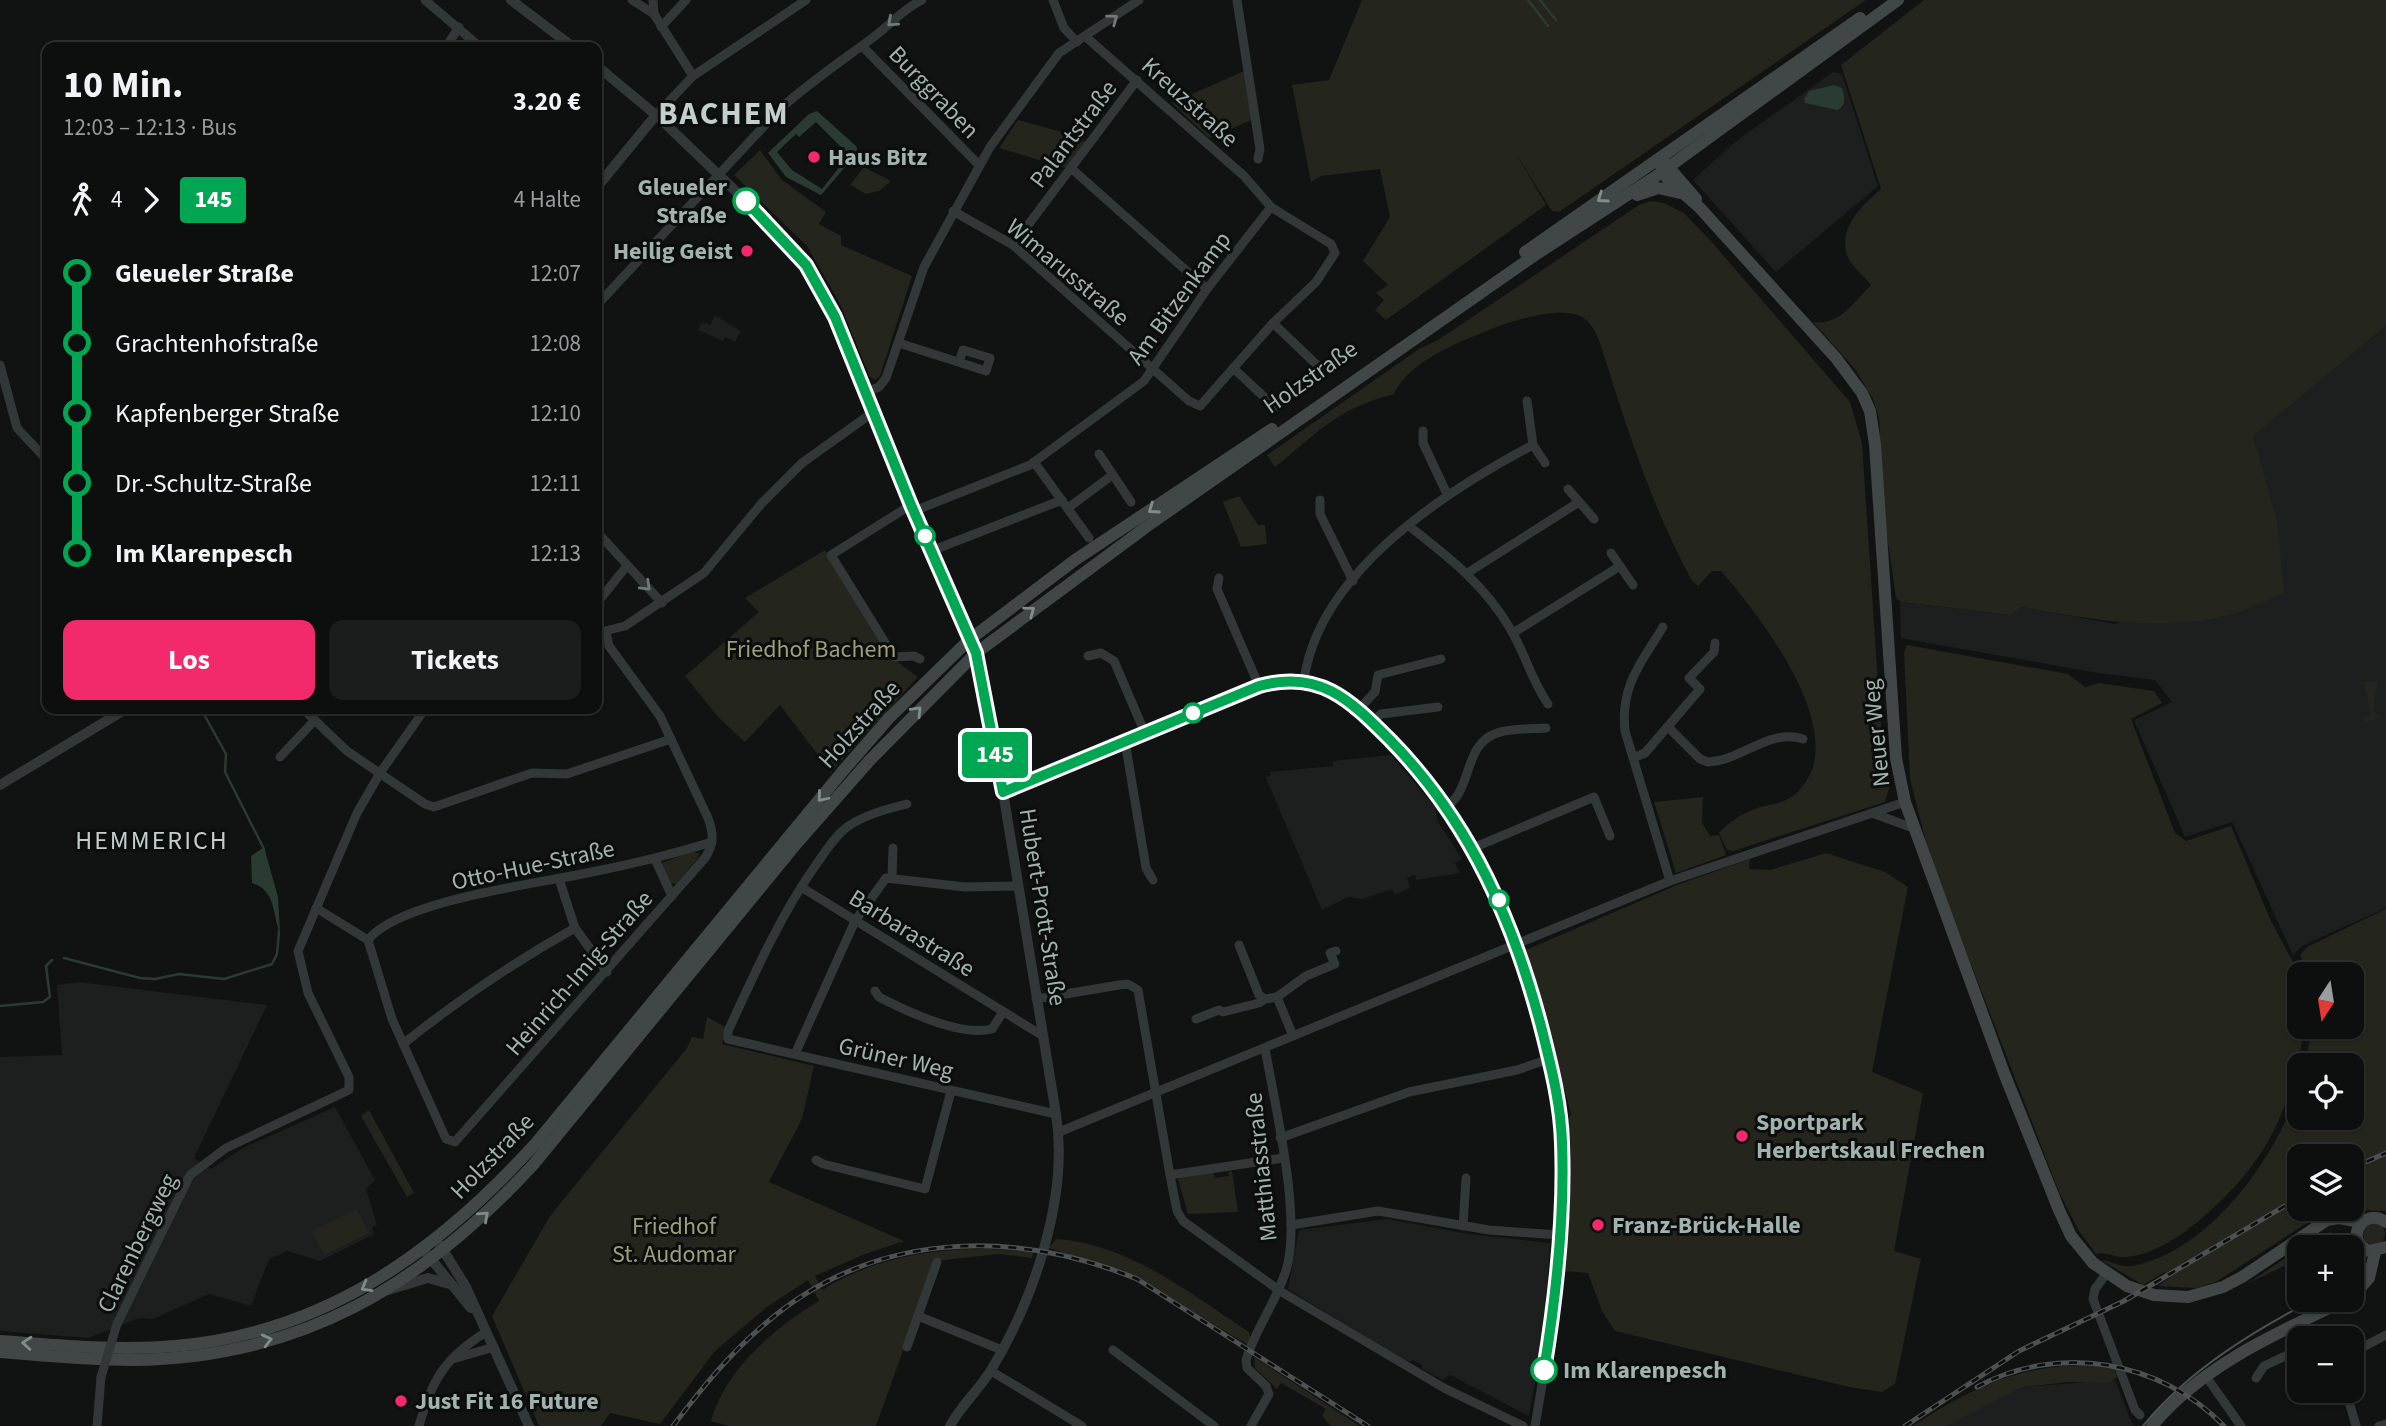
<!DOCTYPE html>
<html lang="de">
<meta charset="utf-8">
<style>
:root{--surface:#0d0e0e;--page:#1b1c1c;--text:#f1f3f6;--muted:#9a9c9e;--line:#2d2e2e;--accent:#f22a6b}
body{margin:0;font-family:"Source Sans 3",sans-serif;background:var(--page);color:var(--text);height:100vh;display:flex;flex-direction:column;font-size:26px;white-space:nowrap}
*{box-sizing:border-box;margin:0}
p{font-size:23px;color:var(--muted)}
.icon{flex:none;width:38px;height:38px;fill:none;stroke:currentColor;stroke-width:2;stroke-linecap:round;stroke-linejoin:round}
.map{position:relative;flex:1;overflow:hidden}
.sheet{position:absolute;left:42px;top:42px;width:560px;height:672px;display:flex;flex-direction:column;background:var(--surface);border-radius:14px;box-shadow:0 2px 5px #0004,0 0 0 2px var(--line)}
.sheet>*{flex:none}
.badge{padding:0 14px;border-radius:5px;font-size:24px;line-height:46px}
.needle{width:46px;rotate:192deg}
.controls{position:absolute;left:2287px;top:962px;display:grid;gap:14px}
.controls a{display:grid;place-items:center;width:77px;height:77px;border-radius:14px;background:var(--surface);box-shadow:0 2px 5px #0004,0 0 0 2px var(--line);font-size:35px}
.map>.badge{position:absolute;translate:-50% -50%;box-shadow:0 0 0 4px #fff}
.legs{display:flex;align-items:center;gap:10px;height:77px;padding:0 21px;font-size:23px}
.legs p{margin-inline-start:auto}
.headline{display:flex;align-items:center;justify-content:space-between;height:119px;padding:0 21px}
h1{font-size:38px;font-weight:700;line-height:52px}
.primary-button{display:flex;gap:14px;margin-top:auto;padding:14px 21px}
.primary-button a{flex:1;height:80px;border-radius:14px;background:var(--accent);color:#fff;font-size:28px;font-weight:700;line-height:80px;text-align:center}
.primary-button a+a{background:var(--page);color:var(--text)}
ul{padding:0 21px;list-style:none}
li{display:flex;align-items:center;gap:24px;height:70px;font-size:26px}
li i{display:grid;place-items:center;width:10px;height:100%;margin:0 9px;background:currentColor}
li i::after{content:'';width:18px;height:18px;margin:-9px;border:5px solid;border-radius:50%;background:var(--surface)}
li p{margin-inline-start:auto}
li:first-child i{background:linear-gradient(#0000 50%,currentColor 0)}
li:last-child i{background:linear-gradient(currentColor 50%,#0000 0)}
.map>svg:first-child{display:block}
</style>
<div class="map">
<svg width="2386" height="1426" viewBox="0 0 2386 1426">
<rect width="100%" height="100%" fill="#111212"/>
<g fill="#1d1f1f">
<path d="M1833,72L1842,74L1878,186L1776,272L1693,180L1735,142Z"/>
<path d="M715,315L741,331L735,342L725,337L723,341L698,330L702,322L710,325Z"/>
<path d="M2386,326V908L2302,946L2293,955L2232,822L2185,837L2134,720L2172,702L2155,680L2098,673L1901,638L1900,602L2012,615L2021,607L2116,624L2277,520L2252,436Z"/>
<path d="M1391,755L1436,808L1437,820L1462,859L1455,863L1460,873L1416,880L1415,875L1407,878L1410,888L1395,895L1392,889L1362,899L1348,897L1322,910L1266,778L1271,775L1269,772L1333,766L1332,761Z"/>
<path d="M78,982L267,1005L194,1158L211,1169L243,1148L335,1107L375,1180L366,1189L377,1225L372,1227L374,1234L320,1261L287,1251L269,1259L251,1306L209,1294L153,1319L139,1318L88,1338L0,1331V1057L62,1055L57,985Z"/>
<path d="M1388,1219L1468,1234L1550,1243L1544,1332L1529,1416L1450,1375L1443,1380L1422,1369V1365L1412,1360L1410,1362L1380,1346L1288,1289L1299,1230Z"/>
<path d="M2115,1380L2133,1426H1946L2022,1387Z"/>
</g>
<g fill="#24251d" fill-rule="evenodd">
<path d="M1362,0H1866L1559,212L1552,211L1516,154L1546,205L1386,320L1375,310L1384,300L1376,293L1388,285L1363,261L1390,217L1380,169L1321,176L1311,182L1292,85L1329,80Z"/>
<path d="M1924,0H2386V326L2253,436L2277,520L2284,593C2266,600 2248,610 2229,615C2159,633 2091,619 2021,607L2012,615L1901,602L1896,598L1884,514L1879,417L1873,399L1855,369L1813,322C1839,326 1854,302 1871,285C1864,276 1850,265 1847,255C1838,227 1863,205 1881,189L1841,65Z"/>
<path d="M1244,71L1252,120L1209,138L1172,103Z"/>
<path d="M1018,120L1077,136L1076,139L1086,142L1066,168L999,148Z"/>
<path d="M760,150L781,179L826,212L819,224L841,236V245L912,276L880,376L875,380L870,377L839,302L807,246L734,175Z"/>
<path d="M864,167L891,181L879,191L866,194L850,185Z"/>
<path d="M1651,201L1664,203L1684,213L1709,239L1850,402L1862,443L1883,758L1890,785L1885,802L1733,851L1727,850L1719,833C1728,823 1742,813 1755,809C1769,803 1780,806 1794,795C1859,741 1760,616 1721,571H1712L1698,586L1692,581C1655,513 1631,441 1608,368C1603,353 1597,325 1582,317C1560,305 1511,321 1489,330C1457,343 1409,361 1394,394C1336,409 1320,431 1275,467L1267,455L1419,349L1438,340L1639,205Z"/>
<path d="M1239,496L1258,525H1265L1267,544L1241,547L1223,502Z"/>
<path d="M825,550L889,656L918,677L831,772L780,705L745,742L719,718L685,676L759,612L745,598Z"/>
<path d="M1907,645L2068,674L2085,687L2099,683L2154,691L2162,703L2131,719L2175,833L2186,841L2231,826L2271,921L2300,975V1027H2305C2289,1112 2269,1160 2203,1217C2183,1235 2155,1254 2127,1257C2117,1259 2107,1251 2096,1254L2079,1231L2059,1192L1930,858L1910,779L1904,652Z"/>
<path d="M2377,681L2373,712L2382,717L2364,722L2363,717L2371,715L2364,682Z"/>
<path d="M1703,797L1702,823L1710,836L1719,835L1726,855L1676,873L1654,802Z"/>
<path d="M693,851L699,854L698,858L676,884L670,883L662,863Z"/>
<path d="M1826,853L1885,872L1908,887L1872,1072L1923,1093L1894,1251L1921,1259L1895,1384L1882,1392L1849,1387L1615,1331L1602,1311L1588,1273L1564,1271L1571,1153L1568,1119L1571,1114L1526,950L1677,885L1750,859L1749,869L1770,870Z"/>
<path d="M2386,909V1211L2344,1210L2322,1213L2216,1282L2196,1288L2158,1286L2178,1271L2163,1273L2143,1285L2101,1260C2112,1261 2121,1268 2132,1266C2209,1252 2278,1156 2299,1086L2300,1118H2352V1066H2305L2312,1027H2352V975H2308L2300,955L2307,947ZM2300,1157H2352V1209H2300Z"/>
<path d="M707,1017L727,1028L722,1044L814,1066L802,1119L769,1182L904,1241L865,1254L815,1276L822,1290C886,1250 962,1244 1033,1252L1032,1258L999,1254L935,1261L876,1426H729L711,1421C725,1370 774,1328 819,1301L808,1280L767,1307L715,1351L660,1424L610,1413L601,1426H539L492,1316L550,1216L687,1048L692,1037L703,1039Z"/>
<path d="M369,1110L414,1193L407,1197L361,1116Z"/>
<path d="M1232,1171L1238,1212L1188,1214L1178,1179L1213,1172L1215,1178L1229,1176L1228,1172Z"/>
<path d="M357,1209L369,1233L324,1255L312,1231Z"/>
<circle cx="2374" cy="1234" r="11"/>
<path d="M2330,1232L2339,1235L2345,1243L2336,1242L2331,1234L2300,1248Z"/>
<path d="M1056,1239C1128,1243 1191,1294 1249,1332L1251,1340L1248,1345L1132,1275L1049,1248Z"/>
<path d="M2300,1248L2288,1257L2290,1263L2247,1284Z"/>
<path d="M1254,1357L1360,1426H1331L1322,1416L1326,1409L1281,1383L1277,1389L1255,1368Z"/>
<path d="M2083,1365L2114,1369L2117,1377L2111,1382L2102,1383L2068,1382L2022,1387L1947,1426H1913C1967,1390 2017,1366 2083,1365Z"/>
</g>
<g fill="#2a3b32" fill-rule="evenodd">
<path d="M1834,85L1842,88C1845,97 1846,105 1838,110L1805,103L1804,99L1809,91Z"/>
<path d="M817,111L856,146L858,152L821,195L786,177L768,153L809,114ZM816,122L849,155L822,189L792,170L777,152L796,134L799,137Z"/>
<path d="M264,847L278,897L280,933C272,913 276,890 252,883L251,856Z"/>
</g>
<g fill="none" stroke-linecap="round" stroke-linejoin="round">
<g stroke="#2a3b32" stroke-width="2.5">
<path d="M1528,0L1548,26"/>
<path d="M1540,0L1556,20"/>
<path d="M201,709L226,754L225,772L264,849"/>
<path d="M64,958L140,978L155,979L179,974L224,979L272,964L277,954L279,931"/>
<path d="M0,1006L43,1002L50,997L46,966L52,960"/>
</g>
<g stroke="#323737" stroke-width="9">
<path d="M425,0L480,47"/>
<path d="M632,0L654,14"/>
<path d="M653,0L654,14L693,76"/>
<path d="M1053,0L1064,28L1077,42"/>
<path d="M1237,0L1260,149L1258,159"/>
<path d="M661,27L686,0"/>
<path d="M862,46L979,165"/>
<path d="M446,47L459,27"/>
<path d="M656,115L693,76L806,0"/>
<path d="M1072,169L1207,289"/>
<path d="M953,211L1013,245L1189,401L1200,406L1273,323L1316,282L1335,253L1331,244L1271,207"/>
<path d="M1013,245L1137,80"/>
<path d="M597,305L780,109C810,82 843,60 875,36C891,24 903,9 922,0"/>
<path d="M1273,323L1320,368"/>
<path d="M899,343L986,371L990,358L963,350L959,362"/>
<path d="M0,365L17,428L47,460"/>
<path d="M1233,368L1275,407"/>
<path d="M866,392L879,387L886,378L924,267L990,147L1059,53L1139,0"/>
<path d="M1527,401L1533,445L1545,463"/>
<path d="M1423,431V443L1447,494"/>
<path d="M1099,454L1131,502"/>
<path d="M1034,462L1089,538"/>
<path d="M1568,489L1594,519"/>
<path d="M1320,500V514L1353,581"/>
<path d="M911,505L831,555L894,657L914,656L920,659"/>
<path d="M1068,508L1111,476"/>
<path d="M914,511L1030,465L1144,381L1207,289L1271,207L1244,176L1086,37"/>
<path d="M1409,526C1450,558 1485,585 1511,630C1525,654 1532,681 1548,704"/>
<path d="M597,532L662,603"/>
<path d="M931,551L1062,500"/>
<path d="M1611,553L1633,585"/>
<path d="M1469,572L1579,502"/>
<path d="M1219,578L1217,589L1259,686"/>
<path d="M597,603L626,567"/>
<path d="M1663,627C1641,663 1620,686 1625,731L1670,881"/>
<path d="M597,633L625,626L704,573L761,504L802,463L872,413"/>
<path d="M1513,633L1620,566"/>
<path d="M1088,656L1101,653L1114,661L1145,733"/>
<path d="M1304,680C1319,572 1444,492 1533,445"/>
<path d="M303,709L347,751L425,804L434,807L532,773L567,774L671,739"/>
<path d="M1358,710L1375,692L1378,675L1441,659"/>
<path d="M1372,722L1381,714L1438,707"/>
<path d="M1668,727L1700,759L1708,762C1741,761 1769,728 1803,739"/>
<path d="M1125,741L1146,868L1153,880"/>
<path d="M280,757L315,720"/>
<path d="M1635,757L1645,753L1700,689L1689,678L1714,652L1715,643"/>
<path d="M1003,792L1259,686C1319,669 1350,700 1391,741C1471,822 1515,923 1542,1033C1551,1069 1561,1104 1562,1142C1567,1236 1551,1334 1535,1426"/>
<path d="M907,804C887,809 864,815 847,827C833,838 823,855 813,869C778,920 754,975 728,1031V1039L1056,1114"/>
<path d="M1446,807C1473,790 1463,744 1497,733C1512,728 1531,729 1546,728"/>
<path d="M1872,813L1913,828"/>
<path d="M1473,848L1594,797L1610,836"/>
<path d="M655,859L672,896"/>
<path d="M892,877L893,848"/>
<path d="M559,879L575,928L607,972"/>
<path d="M801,887L1043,1036"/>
<path d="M316,908L368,940L392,1019L446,1139L455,1142L705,858C714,844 714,834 708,818L660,716L609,646L606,632"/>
<path d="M368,940C399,900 542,883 592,872C633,864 673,854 712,842"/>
<path d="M1239,945L1259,995L1265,999L1277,997L1293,1036"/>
<path d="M875,991L879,997C908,1012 960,1037 992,1029L1003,1012"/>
<path d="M1277,997L1306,976L1335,964L1330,953L1336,951"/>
<path d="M1036,999L1119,985L1128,984L1138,990L1170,1175L1177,1211L1183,1221L1280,1291L1444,1388L1523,1426"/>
<path d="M1196,1019L1219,1010L1223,1012L1259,1003L1265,999"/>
<path d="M403,1044C458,1000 514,962 575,928"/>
<path d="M795,1054L855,921L886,878L965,887L1018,886"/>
<path d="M1059,1132L1670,881L1905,802"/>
<path d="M1280,1138L1409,1092L1517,1070L1549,1059"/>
<path d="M816,1160L823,1164L925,1189L951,1091"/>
<path d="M1170,1175L1283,1158"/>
<path d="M1291,1225L1378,1211L1489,1230L1559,1235"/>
<path d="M1463,1226L1466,1178"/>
<path d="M2106,1274L2095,1289L2093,1299L2135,1410L2140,1415"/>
<path d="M918,1316L1002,1350"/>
<path d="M117,1324L190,1175L226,1148L349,1090V1077L308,993L298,951L357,813L380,773L425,709"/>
<path d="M907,1347L937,1262"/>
<path d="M1113,1350L1214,1426"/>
<path d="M2352,1353L2386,1335"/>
<path d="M453,1359L494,1347"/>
<path d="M991,1371L1082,1426"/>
<path d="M2205,1375L2241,1426"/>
<path d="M2256,1378L2264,1366L2300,1349"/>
<path d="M2346,1391L2356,1426"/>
<path d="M97,1426L101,1377"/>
<path d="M419,1426C432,1379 445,1358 486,1332"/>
<path d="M1251,1426L1269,1394L1266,1386L1247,1368L1246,1360C1256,1327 1278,1300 1287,1267C1301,1213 1275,1106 1265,1048"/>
<path d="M2379,1426L2386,1424"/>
</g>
<g stroke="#323737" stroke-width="10">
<path d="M511,0L573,47"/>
<path d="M597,66L656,115L770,224L806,265L835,317L881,434L976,653L1003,792L1056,1114C1069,1197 1034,1299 991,1370C979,1390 961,1405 950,1426"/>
<path d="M597,187L656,115"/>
<path d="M0,785L126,709"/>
<path d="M440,1245L466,1287L529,1426"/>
<path d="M426,1253L471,1308"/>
<path d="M388,1290L428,1278L449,1284"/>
</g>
<g stroke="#404746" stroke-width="12">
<path d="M1665,163L1696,199"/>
<path d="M1661,166L1668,180L1699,207L1836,358L1862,393L1870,411L1875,444L1896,758L1905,802L2004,1073L2059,1210L2071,1236L2093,1263L2127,1286L2154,1295L2188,1297L2223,1287L2242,1277L2327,1220L2339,1218L2361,1222"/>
<path d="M1637,195L1658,188L1680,193"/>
<path d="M1525,252L1860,18"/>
<path d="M2386,1222C2363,1206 2343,1240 2369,1251L2386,1247"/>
<path d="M2352,1297L2369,1278L2375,1252"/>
<path d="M0,1341C58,1345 117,1351 175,1346C326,1333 438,1251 536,1143L842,772L889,718L969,640L1075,560L1272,429"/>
<path d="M0,1352C44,1356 89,1360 133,1360C302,1358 422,1285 533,1165L797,843L870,760L976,653L1153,522L1535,255L1655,177L1898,0"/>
<path d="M2152,1426C2201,1366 2277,1333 2346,1300"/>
</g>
<path stroke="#4b5251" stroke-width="2" d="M2143,1426C2188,1371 2251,1332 2313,1300"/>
<g stroke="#4b5251" stroke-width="5">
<g id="rail">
<path d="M2352,1168L2386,1153"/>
<path d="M1977,1387C2058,1343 2160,1360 2224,1426"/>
<path d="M673,1426C701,1389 730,1353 766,1323C873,1231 1012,1228 1137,1279L1368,1426"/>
<path d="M1905,1426L2019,1351L2124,1301L2300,1197"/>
</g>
</g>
<use href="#rail" stroke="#0c0d0d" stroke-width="2.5" stroke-dasharray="8" stroke-linecap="butt"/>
<path stroke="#323737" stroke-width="9" d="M101,1377L117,1324"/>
</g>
<defs><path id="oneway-chevron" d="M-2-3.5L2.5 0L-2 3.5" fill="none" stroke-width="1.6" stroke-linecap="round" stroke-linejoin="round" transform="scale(1.75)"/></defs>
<g stroke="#707b78">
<use href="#oneway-chevron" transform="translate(1113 19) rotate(-36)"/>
<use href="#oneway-chevron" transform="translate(892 22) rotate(138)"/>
<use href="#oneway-chevron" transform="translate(646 586) rotate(44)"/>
</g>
<g stroke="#808d8a">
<use href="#oneway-chevron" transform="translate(1602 198) rotate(145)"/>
<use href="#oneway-chevron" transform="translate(1153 509) rotate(145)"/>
<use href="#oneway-chevron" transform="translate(1030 611) rotate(-36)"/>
<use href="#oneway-chevron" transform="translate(917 711) rotate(-46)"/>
<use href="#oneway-chevron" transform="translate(822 797) rotate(130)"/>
<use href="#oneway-chevron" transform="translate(484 1216) rotate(-42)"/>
<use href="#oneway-chevron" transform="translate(366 1287) rotate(150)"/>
<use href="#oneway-chevron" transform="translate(267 1340) rotate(-14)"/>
<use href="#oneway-chevron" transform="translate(27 1343) rotate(-175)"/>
</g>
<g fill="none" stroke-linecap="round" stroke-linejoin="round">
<g stroke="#fff" stroke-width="16">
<path id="line-1" d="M746,201L806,265L835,317L911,505L976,653L1003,792L1259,686C1320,669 1350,700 1391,741C1471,823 1515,924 1543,1034C1552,1070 1561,1106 1562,1143C1565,1218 1556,1297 1544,1370"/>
</g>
<use href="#line-1" stroke="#00a651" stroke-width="10"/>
</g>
<g fill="#f22a6b" stroke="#0c0d0d" stroke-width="2.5">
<circle cx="814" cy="157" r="7"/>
<circle cx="747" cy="251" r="7"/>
<circle cx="1742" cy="1136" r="7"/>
<circle cx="1598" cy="1225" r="7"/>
<circle cx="401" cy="1401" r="7"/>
</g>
<g fill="#fff" stroke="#00a651" stroke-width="3.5">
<circle cx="746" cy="201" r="12"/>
<circle cx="925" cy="536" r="9"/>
<circle cx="1193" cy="713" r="9"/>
<circle cx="1499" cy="900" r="9"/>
<circle cx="1544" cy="1370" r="12"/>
</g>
<g text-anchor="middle" stroke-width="6" stroke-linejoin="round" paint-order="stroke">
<g font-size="24" fill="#a2b3ae" stroke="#0c0d0d">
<text transform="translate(934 92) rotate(46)" y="8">Burggraben</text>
<text transform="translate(1190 102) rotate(42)" y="8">Kreuzstraße</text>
<text transform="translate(1073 134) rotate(-53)" y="8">Palantstraße</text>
<text transform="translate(1068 272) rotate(40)" y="8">Wimarusstraße</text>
<text transform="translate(1179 298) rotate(-54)" y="8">Am Bitzenkamp</text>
<text transform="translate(1310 377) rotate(-35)" y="8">Holzstraße</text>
<text transform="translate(859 724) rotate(-48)" y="8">Holzstraße</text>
<text transform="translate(1876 733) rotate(-96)" y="8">Neuer Weg</text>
<text transform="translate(533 865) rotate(-12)" y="8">Otto-Hue-Straße</text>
<text transform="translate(1043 907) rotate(81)" y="8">Hubert-Prott-Straße</text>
<text transform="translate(912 933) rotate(32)" y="8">Barbarastraße</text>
<text transform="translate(579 973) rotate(-49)" y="8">Heinrich-Imig-Straße</text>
<text transform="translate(896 1058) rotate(13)" y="8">Grüner Weg</text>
<text transform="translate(492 1156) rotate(-46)" y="8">Holzstraße</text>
<text transform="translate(1261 1167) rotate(-96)" y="8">Matthiasstraße</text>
<text transform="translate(137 1243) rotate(-64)" y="8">Clarenbergweg</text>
</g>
<g font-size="24" font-weight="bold" fill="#a2b3ae" stroke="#0c0d0d" text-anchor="start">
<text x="828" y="165">Haus Bitz</text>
<text x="733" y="259" text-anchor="end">Heilig Geist</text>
<text x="1756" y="1130">Sportpark<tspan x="1756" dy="28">Herbertskaul Frechen</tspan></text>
<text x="1612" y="1233">Franz-Brück-Halle</text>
<text x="415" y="1409">Just Fit 16 Future</text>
</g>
<g font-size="24" font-weight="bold" fill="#a2b3ae" stroke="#0c0d0d" text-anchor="end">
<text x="727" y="195">Gleueler<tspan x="727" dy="28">Straße</tspan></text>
<text x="1563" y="1378" text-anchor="start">Im Klarenpesch</text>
</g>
<g font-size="24" fill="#9c9f79" stroke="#0c0d0d">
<text x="811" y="657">Friedhof Bachem</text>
<text x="674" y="1234">Friedhof<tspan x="674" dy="28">St. Audomar</tspan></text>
</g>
<g font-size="26" letter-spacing="2" fill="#c3cfcc" stroke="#0c0d0d">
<text x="152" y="849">HEMMERICH</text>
</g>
<g font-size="32" font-weight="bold" letter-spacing="2" fill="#c3cfcc" stroke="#0c0d0d">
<text x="724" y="124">BACHEM</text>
</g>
</g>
</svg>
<div class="controls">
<a><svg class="needle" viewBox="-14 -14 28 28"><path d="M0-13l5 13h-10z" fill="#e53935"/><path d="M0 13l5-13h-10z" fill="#9a9c9e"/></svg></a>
<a><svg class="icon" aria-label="locate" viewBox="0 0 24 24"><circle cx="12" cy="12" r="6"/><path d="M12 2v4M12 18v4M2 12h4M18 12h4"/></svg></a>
<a><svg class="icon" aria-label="layers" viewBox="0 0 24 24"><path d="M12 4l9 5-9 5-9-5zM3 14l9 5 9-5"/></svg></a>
<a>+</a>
<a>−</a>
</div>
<b class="badge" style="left:995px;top:755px;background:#00a651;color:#fff">145</b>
<section class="sheet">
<div class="headline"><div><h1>10 Min.</h1><p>12:03 – 12:13 · Bus</p></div><b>3.20 €</b></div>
<div class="legs"><svg class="icon" aria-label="walk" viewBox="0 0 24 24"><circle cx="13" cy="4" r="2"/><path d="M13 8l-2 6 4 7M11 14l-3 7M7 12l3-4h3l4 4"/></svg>4<svg class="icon" aria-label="forward" viewBox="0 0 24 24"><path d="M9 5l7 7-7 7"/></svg><b class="badge" style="background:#00a651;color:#fff">145</b><p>4 Halte</p></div>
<ul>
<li><i style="color:#00a651"></i><b>Gleueler Straße</b><p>12:07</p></li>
<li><i style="color:#00a651"></i><span>Grachtenhofstraße</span><p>12:08</p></li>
<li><i style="color:#00a651"></i><span>Kapfenberger Straße</span><p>12:10</p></li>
<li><i style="color:#00a651"></i><span>Dr.-Schultz-Straße</span><p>12:11</p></li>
<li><i style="color:#00a651"></i><b>Im Klarenpesch</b><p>12:13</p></li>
</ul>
<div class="primary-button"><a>Los</a><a>Tickets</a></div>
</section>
</div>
